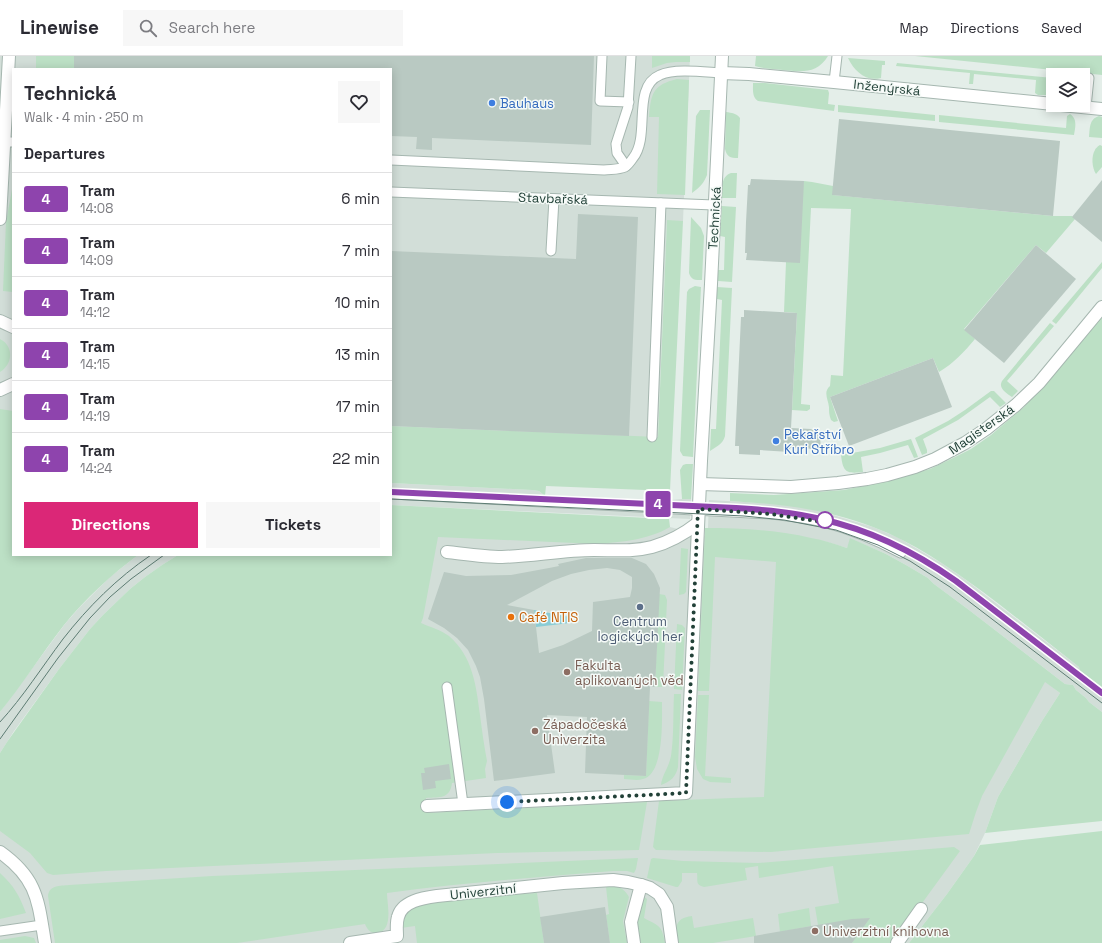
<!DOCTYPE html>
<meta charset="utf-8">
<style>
:root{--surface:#fff;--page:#f7f7f7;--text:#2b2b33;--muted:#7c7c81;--line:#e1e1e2;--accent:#db2777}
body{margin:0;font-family:"Space Grotesk",sans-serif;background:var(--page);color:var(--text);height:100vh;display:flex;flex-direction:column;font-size:15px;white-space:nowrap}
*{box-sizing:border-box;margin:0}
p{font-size:13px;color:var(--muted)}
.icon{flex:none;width:22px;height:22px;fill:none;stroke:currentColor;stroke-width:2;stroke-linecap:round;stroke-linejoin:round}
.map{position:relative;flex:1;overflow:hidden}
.drawer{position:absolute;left:12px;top:12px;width:380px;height:488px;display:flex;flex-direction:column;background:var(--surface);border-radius:0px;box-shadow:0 2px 10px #0003}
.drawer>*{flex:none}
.badge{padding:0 8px;border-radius:3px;font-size:14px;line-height:26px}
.controls{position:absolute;left:1046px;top:12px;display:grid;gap:8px}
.controls a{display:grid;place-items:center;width:44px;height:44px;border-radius:0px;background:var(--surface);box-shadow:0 2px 10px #0003;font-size:20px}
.you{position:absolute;width:20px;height:20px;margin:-10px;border:3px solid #fff;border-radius:50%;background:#1a73e8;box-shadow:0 0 0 6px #1a73e833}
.map>.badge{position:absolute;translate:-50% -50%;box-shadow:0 0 0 2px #fff}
h2{padding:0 12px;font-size:15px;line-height:36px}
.round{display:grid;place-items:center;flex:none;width:42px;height:42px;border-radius:0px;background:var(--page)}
.overview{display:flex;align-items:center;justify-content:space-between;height:68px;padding:0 12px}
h1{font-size:19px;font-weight:700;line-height:30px}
.button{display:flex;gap:8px;margin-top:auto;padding:8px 12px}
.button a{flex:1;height:46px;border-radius:0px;background:var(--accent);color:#fff;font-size:16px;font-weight:700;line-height:46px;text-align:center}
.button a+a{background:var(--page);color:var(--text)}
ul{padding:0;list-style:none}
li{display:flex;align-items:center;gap:12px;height:52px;padding:0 12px;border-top:1px solid var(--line)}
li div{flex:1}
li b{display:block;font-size:15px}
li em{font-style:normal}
li .badge{min-width:44px;font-weight:700;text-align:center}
header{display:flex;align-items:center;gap:24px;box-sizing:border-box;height:56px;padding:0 20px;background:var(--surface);border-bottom:1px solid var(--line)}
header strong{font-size:19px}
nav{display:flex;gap:22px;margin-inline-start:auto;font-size:14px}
.search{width:280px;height:36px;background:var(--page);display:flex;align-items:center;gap:10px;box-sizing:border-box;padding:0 14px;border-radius:0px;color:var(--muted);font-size:15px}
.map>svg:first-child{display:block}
</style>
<header>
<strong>Linewise</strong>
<div class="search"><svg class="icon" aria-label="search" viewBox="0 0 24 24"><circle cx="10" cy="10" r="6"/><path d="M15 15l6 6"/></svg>Search here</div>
<nav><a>Map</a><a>Directions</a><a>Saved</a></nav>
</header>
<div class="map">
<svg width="1102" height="887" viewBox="0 0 1102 887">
<rect width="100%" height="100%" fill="#e4eee9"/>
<g fill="#d2ded8">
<path d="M0,0H690L683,165H667L658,382L391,370V13H13V371L0,370Z"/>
<path d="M391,427L532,434L539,435L545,440L660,445L682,443H691L690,463L391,449Z"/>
<path d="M709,444L765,447L795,450L820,455L873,471L899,482L943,508L966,524L1079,611L1080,615L1102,631V656L1089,646L1086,642L1076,634L1073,629L1065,628L969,554L934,528L928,522L906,509L886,498L851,483L847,492L827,486L798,480L763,475L708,472Z"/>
<path d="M391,467L670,471L705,480L925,530L1060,637L1042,665L998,741L985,777L974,800L947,838L909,887H0V720L391,499Z"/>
<path d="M138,499H178L162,509L145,521L130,533L103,559L90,573L59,613L14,675L0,697V656L65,568L79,552L110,521Z"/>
</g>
<g fill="#bce0c5">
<rect x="36" y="0" width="38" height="13"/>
<path d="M652,0H690V6H676L667,7L652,12Z"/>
<path d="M756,0H828C817,18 802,16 783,14C774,13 764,13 755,10Z"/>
<path d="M915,0H1102V19L1093,18Z"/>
<path d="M848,2L885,5V9H882L881,22C866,26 854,15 848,2Z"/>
<path d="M897,7L1053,22V39H1038L1035,37L1036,24L974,18L973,28H969L970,17L896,10Z"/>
<path d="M677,23L689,24L685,139L657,138L659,61H649C651,37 653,29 677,23Z"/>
<path d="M753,27H765L828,34L829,37L828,48L835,49L834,55L758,45C752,41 753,34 753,27Z"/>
<path d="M838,49L935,59V65L838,56Z"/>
<path d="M700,54H710L707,119C704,127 699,132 692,137L696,60Z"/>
<path d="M726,56C732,57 736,57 740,62L738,102C730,102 727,101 725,93Z"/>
<path d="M1070,58C1078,63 1075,72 1074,79L939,66V59L1066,72L1067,60Z"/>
<path d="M1099,60L1102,61V82L1089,81C1090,72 1089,63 1099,60Z"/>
<path d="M1100,89L1102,90V111L1096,118C1092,112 1091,100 1095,94C1095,93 1099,89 1100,89Z"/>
<path d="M731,117H737L736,142H722C723,132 720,121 731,117Z"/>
<path d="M804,125L812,126L833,130V139L1053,160H1072L1075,163L1046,197L1036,189L964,273L975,283C964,296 954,307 939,316L933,302L830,341L838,365L834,366L831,364C829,359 829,356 829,351C828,343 823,336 830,330L831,319L843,320L851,153L811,152L801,348L810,349V353L807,355L792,354L797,257L784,256L786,206Z"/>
<path d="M13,128V236L3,235L6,166Z"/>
<path d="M722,150L736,151L732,226L718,225V214H724L725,181L720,180Z"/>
<path d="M691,161L701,172L704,180L702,224C695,224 691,224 689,217Z"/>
<path d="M667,164L683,165L670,435L546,430L545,440L539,435L532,434L391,427V370L658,381Z"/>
<path d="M1102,206V212L1056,268L1052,265Z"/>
<path d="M695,230L701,231L693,401L683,400L680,395L687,236L689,233Z"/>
<path d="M717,231L732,232L725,380C723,388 716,391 710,395L711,373H716L722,244L717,243Z"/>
<path d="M1102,260V631L1080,615L1079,611C1047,586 1015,560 983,536C949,511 913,486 873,471C827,453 779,448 730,445V437L774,439L844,434L887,425L930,413L951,403L971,393L991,379L1024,351Z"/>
<path d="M1050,267L1054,270L1007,325L1018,335L1012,341C1006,337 998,332 1002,325Z"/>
<path d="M0,283C14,290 13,308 0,316Z"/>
<path d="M991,335H994L1006,347L1000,351L990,341L958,364L923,383L927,394V397L922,399L915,382L948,365L965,354Z"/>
<path d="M0,353L13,355V499H138C111,519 86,542 64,569C42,597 23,628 0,656Z"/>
<path d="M911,383L918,401L914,402L908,389L880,397L861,401L863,416C846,418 843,416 841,399L880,392Z"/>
<path d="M686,408H693L691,443H682L680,414L683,409Z"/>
<path d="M391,449L669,463L670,471C648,484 621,486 597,488L438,481L423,562L421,567C430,571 441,574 449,580C473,601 476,629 480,659C482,674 484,690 487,705L485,713L486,722L452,727C450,743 440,741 426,742L427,757L647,746L639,794L497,797L106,815L53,819L47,817L30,797L0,775V697L7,686L59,613L90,573L103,559L130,533L145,521L162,509L178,499H391Z"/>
<path d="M705,472C740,472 777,474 811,482C823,484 835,488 847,492L850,482L886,498L906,509L928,522L934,528L969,554L1065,628L1073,629L1076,634L1086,642L1089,646L1102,656V765L985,777L998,741L1042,665L1060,637L1045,626L982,740L976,756L969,778L771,796L704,795L656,794L653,791L659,745L732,742L764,741L776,506L715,501L709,635H698Z"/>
<path d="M681,492L688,493L686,536L684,538L679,539Z"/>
<path d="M659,538L665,539L667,544L663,630L662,631H655Z"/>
<path d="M677,568L682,569L685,572L682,634L674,633Z"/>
<path d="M674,638H681L678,711C676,721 670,726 661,729C662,719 669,711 671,700C674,680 673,658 674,638Z"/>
<path d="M698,639H709L705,720L731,722V727L710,726L703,723L697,713L695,701Z"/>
<path d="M649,645L662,646V647C662,665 664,718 643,723C637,725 630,723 624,723V719L646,720Z"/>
<path d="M1102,775V887H909L947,838L974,800L980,789Z"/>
<path d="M954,791L960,795L893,887H852L869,862L818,869L815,851L839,847L833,810L759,822L758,810L745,812L747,824L704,831C695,829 698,825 697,817H682V825L678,831H676L647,822L651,803L653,802L683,805L758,807Z"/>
<path d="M638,802L636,813L634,817L627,815H613C537,821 462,827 387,837C387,847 394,875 377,877C371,878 367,873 365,868L237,887H55L48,840C49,829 60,830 69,829L212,820Z"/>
<path d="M0,817C14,830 19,839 26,857L0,863Z"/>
<path d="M613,830C621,831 625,834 629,841L623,865L627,887H610L606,859L609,858L606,831Z"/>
<path d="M537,837L544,887H417L415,870L401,872V867L407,855L422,848L468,842Z"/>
<path d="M642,839L647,843L644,862C659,870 662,869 665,887H638L634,865Z"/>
<path d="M809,852L811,870L780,876L778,858Z"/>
<path d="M692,860L694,872L753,862L756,880L713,887H677C675,873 674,862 692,860Z"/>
<path d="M25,880L34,882L36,887H0V884Z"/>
</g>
<path fill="#8accd5" d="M534,554L570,561V567L536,571Z"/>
<g fill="#b9c9c2" fill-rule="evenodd">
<path d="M74,0H594L591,89L432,82V94L416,93L417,81L391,80V13H74Z"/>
<path d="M839,63L1060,85L1053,160L832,139Z"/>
<path d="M751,123L804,125L800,207L746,204L747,197H745L746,166L748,129H750Z"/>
<path d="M1102,124V186L1072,161Z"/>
<path d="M578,158L638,161L629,380L391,370V195L576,203Z"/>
<path d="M1036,189L1076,223L1004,307L964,274Z"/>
<path d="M744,254L797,257L791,372L811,373L816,376L820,381L821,393L790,392V396L760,394V399L739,398V390H735L741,261H744Z"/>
<path d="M933,302L952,351L849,390L830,341Z"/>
<path d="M586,502H632L646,508L654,518L660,532L655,631H650L646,720L585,717L587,661L547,659L555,717L494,725L484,643L480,621L476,610L468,594L457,582L444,572L428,563L444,516L466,520L511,519L549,512L559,510L558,508ZM607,512L620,514L632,521V532L630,541L593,546L592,575L563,589L539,597L534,554L507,549L552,525L571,518L589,514Z"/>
<path d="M449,708L451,723L435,725L436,732L423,734L421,717H425L424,712Z"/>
<path d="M605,851L610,887H544L540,861Z"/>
<path d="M870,862L852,887H754V880L852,863Z"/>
</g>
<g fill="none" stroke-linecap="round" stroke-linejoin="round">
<g stroke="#a6b7b0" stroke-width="11">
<g id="service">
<path d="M602,0L600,45L629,46"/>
<path d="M834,26L837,0"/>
<path d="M1086,51L1089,22"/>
<path d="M5,86H13"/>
<path d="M391,104L604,114C611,113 618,114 625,111C628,109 631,105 633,102C651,80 631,31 660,19C675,12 704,16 721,17"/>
<path d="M626,110L617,97L616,88L628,51L631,0"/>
<path d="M391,136L714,149"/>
<path d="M551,195L554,143"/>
<path d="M652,381L661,147"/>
<path d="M391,438L771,458C788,460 806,462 823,466C850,473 876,484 901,497"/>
<path d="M447,631L463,748"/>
<path d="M0,875L42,869"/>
</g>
</g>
<g stroke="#a6b7b0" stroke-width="14">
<path id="pedestrian" d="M447,496C465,498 484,501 502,501C533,500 564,494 594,494C614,494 633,496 652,491C670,486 684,478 698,467"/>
</g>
<g stroke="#a6b7b0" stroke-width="14">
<g id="minor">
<path d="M721,17L749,18L834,26L1053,48"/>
<path d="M1061,49L1102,53"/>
<path d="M0,163L9,0"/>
<path d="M0,265L13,271"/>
<path d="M0,334L13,328"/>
<path d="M700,428L791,431L838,427L867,423L887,419L915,411L935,403L965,387L986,373L1016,349L1039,327L1102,251"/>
<path d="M427,750L686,737L701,405L711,228L722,0"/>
<path d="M0,796C38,823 38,845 45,887"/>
<path d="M350,887L397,880C397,874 396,867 398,861C402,845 423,842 437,840L563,827L613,824L628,826L641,829L650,832L659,838L667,851L672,887"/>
<path d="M634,887L631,866L641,829"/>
<path d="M897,887L921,853"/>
</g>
</g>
<use href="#service" stroke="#fff" stroke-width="9"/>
<use href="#pedestrian" stroke="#fff" stroke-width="12"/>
<use href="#minor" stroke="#fff" stroke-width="12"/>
<g stroke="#5d7c73" stroke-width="1">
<path d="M391,436L746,452C827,459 889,478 955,525L1102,637"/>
<path d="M391,443L744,460L784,464L836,474L878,489L910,505L950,531L1102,647"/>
<path d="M0,666C23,641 42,611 63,583C88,551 117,522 151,499"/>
<path d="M0,683L58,602L90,562L110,541L131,523L164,499"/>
</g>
</g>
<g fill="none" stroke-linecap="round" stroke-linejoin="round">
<g stroke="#fff" stroke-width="9">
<path id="line" d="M391,436L736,452C765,454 793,456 821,463C870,474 915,496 956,525L1102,637"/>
</g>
<use href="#line" stroke="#8e44ad" stroke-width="6"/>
<path stroke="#224138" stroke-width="4" stroke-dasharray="0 7.2" d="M507,746L686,737L698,453L771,458L822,466L825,464"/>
</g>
<g fill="#3f7fe0" stroke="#f5faf7" stroke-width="1.5">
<circle cx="492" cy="47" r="4"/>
<circle cx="776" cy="385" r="4"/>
</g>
<circle fill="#fff" stroke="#8e44ad" stroke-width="2" cx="825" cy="464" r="8"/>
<circle fill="#5c6f8a" stroke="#f5faf7" stroke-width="1.5" cx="640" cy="551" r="4"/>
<circle fill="#e8710a" stroke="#f5faf7" stroke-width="1.5" cx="511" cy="561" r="4"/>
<g fill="#8d6e63" stroke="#f5faf7" stroke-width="1.5">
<circle cx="567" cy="616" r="4"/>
<circle cx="535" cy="675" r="4"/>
<circle cx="815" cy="875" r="4"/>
</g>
<g text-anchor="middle" stroke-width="3" stroke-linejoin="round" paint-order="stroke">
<g font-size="13" fill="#224138" stroke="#f5faf7">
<text transform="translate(887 31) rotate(6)" y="5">Inženýrská</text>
<text transform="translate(553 142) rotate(2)" y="5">Stavbařská</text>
<text transform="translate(714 162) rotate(-87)" y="5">Technická</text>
<text transform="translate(981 373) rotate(-35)" y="5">Magisterská</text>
<text transform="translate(483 835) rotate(-6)" y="5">Univerzitní</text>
</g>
<g font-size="13" fill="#366cbe" stroke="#f5faf7" text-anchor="start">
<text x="500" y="52">Bauhaus</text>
<text x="784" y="383">Pekařství<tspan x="784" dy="15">Kuri Stříbro</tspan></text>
</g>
<g font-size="13" fill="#c56008" stroke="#f5faf7" text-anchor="start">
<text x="519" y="566">Café NTIS</text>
</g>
<g font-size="13" fill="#4e5e75" stroke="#f5faf7">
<text x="640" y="570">Centrum<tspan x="640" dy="15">logických her</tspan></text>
</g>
<g font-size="13" fill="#785e54" stroke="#f5faf7" text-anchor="start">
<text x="575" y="614">Fakulta<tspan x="575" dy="15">aplikovaných věd</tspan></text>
<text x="543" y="673">Západočeská<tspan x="543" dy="15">Univerzita</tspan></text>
<text x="823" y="880">Univerzitní knihovna</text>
</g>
</g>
</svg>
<div class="controls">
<a><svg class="icon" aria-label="layers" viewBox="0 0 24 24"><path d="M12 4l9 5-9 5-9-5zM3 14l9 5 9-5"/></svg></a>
</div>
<div class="you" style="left:507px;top:746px"></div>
<b class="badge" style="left:658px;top:448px;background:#8e44ad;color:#fff">4</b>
<section class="drawer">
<div class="overview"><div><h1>Technická</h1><p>Walk · 4 min · 250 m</p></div><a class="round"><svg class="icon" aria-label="heart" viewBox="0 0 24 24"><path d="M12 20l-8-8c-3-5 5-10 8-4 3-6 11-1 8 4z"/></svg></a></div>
<h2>Departures</h2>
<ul>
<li><span class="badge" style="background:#8e44ad;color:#fff">4</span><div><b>Tram</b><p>14:08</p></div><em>6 min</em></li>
<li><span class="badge" style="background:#8e44ad;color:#fff">4</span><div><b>Tram</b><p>14:09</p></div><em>7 min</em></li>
<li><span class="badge" style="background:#8e44ad;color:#fff">4</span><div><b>Tram</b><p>14:12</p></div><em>10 min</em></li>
<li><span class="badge" style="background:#8e44ad;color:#fff">4</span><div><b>Tram</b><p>14:15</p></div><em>13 min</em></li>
<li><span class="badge" style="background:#8e44ad;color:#fff">4</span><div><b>Tram</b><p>14:19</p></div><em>17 min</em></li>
<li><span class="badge" style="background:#8e44ad;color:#fff">4</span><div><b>Tram</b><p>14:24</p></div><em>22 min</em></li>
</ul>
<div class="button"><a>Directions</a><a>Tickets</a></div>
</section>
</div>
